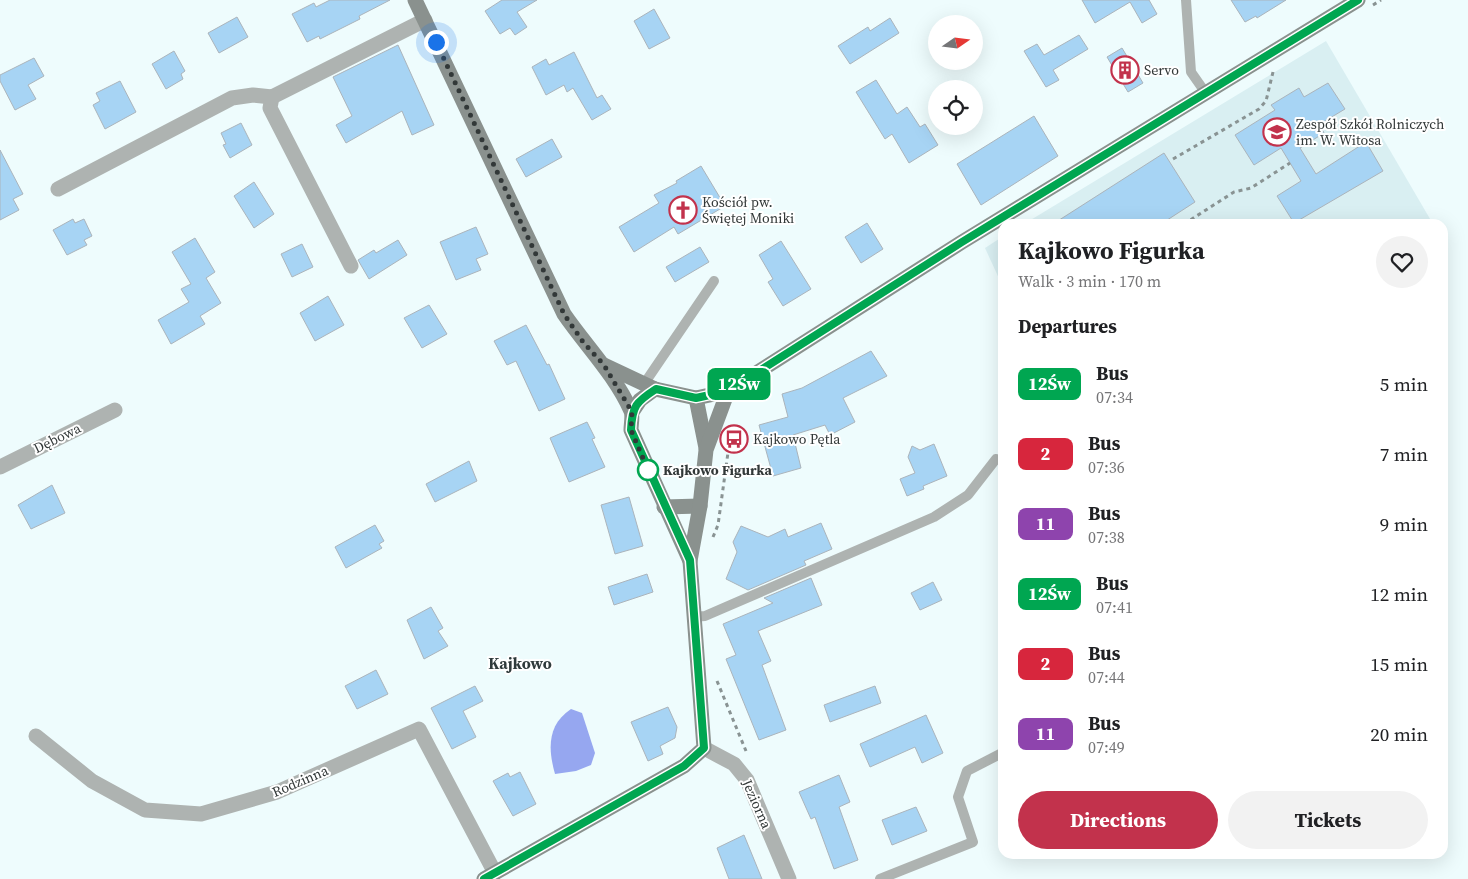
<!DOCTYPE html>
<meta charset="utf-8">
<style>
:root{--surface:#fff;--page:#f2f2f2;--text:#202124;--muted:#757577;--accent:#c2324c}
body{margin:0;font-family:"Source Serif 4",serif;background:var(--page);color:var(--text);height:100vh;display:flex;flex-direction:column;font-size:19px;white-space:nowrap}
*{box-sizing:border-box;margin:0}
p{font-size:16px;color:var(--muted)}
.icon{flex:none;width:28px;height:28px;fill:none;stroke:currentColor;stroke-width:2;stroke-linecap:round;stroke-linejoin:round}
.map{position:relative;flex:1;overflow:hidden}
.side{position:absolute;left:998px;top:219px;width:450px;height:640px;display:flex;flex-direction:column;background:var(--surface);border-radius:15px;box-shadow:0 5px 20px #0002}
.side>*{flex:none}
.badge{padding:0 10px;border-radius:8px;font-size:18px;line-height:32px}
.needle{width:32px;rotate:76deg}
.tools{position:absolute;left:928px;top:15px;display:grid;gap:10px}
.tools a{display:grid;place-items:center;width:55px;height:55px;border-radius:50%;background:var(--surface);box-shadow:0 5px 20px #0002;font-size:25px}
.you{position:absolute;width:25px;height:25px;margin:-12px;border:4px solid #fff;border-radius:50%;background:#1a73e8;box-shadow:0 0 0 8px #1a73e833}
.map>.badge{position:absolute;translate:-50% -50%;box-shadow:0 0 0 2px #fff}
h2{padding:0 20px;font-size:19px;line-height:45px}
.round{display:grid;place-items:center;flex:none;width:52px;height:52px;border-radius:26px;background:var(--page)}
.head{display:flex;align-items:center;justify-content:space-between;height:85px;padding:0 20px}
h1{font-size:24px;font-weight:700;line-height:38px}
.button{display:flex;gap:10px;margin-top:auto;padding:10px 20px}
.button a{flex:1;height:58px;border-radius:30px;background:var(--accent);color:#fff;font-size:20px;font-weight:700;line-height:58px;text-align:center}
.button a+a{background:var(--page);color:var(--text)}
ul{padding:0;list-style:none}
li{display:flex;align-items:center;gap:15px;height:70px;padding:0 20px}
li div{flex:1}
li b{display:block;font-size:19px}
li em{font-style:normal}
li .badge{min-width:55px;font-weight:700;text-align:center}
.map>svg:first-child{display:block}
</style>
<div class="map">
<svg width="1468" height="879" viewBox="0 0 1468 879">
<rect width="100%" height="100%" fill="#eefcfd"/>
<g fill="#d9eff2">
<path d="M1326,41L1433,224H1024Z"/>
<path d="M1002,237V285L985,248Z"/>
</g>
<path fill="#96a7f0" d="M571,709L582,713L595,753L591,765L576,771L555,774C548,749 547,725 571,709Z"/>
<g fill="#a7d4f4" stroke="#abb4bb">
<path d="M330,0H390L359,16L360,19L320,39L319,36L307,42L292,14L314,3L316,7Z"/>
<path d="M502,0H537L517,12L527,27L515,35L510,28L500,34L485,11Z"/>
<path d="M1082,0H1149L1157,14L1142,23L1130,2L1095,23Z"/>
<path d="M1231,0H1286L1257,18L1256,16L1245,22Z"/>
<path d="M654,9L670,38L649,49L634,21Z"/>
<path d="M237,17L248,37L219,53L208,33Z"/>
<path d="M890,18L899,33L850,64L838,46L868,27L870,31Z"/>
<path d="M1079,35L1088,49L1053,70L1059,80L1046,87L1024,51L1037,44L1044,55Z"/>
<path d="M398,45L434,125L412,135L402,111L346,143L336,125L352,116L333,77Z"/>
<path d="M1122,48L1143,83L1128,92L1107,57Z"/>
<path d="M174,51L185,71L181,74L183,79L166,89L152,64Z"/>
<path d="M574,52L597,98L602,95L611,109L592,120L573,88L567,92L564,85L546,95L532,67L546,59L549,65Z"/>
<path d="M34,58L44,76L28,85L36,99L15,110L0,81V75Z"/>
<path d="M876,80L897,114L907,107L920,127L925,124L938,145L909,163L892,134L885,139L856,92Z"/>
<path d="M120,81L136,112L105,129L93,105L100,101L96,93Z"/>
<path d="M1328,83L1345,109L1320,124L1324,133L1300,148L1316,174L1366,142L1383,171L1294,223L1277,196L1301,181L1281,148L1254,165L1235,135L1275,110L1271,105L1299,88L1304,97Z"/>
<path d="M1034,116L1058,156L981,205L957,164Z"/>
<path d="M241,123L252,145L230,158L223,145L226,144L221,133Z"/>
<path d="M552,139L562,157L526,177L516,159Z"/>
<path d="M0,150L23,194L13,199L19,210L0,220Z"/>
<path d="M1164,153L1195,202L1161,224H1053Z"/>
<path d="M701,166L725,206L678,234L674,227L634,252L619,227L659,203L654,195L677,183L676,181Z"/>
<path d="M254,182L274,214L254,228L234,196Z"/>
<path d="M73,219L75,223L84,219L92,236L84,240L87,245L67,255L53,230Z"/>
<path d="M867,223L883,249L861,263L845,237Z"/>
<path d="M476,227L488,254L476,259L481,270L456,280L440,242Z"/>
<path d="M195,238L215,272L206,278L221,303L200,316L205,324L171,344L158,320L189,302L181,289L191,284L172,252Z"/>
<path d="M398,240L407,255L369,279L358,260L374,250L376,253Z"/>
<path d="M781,241L811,289L783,306L768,282L773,279L759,255Z"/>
<path d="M302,244L313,267L292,277L281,254Z"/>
<path d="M700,247L709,262L675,282L666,267Z"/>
<path d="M328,296L344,325L315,341L300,313Z"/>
<path d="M429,305L447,334L422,348L404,318Z"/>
<path d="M526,325L547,365L549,364L565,399L539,411L516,361L507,365L494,341Z"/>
<path d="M871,351L887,376L843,398L855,422L830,435L825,425L793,435L801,468L773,476L759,425L788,417L782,394L802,388Z"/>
<path d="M587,422L595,438L592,439L605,467L569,482L550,438Z"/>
<path d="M934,444L947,476L923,486L924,489L907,496L900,479L915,473L908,457L912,446L920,450Z"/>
<path d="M469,461L477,481L435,502L426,484Z"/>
<path d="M52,485L65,513L31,529L18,505Z"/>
<path d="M629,497L643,546L615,554L601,505Z"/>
<path d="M821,523L832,549L804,561L806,565L748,590L726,579L737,552L733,542L741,526L768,537L785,529L788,537Z"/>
<path d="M375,525L384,541L379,544L382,548L346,568L335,547Z"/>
<path d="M647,574L653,592L614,605L608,587Z"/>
<path d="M811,578L822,605L758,631L771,661L762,665L786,730L759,740L726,659L736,655L723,624L773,603L764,598Z"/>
<path d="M933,582L942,600L920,610L911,593Z"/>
<path d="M431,607L443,628L438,631L448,646L424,659L407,620Z"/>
<path d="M376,670L388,694L357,709L345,686Z"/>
<path d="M475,686L483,701L463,711L476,737L452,749L431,708Z"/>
<path d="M875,686L881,703L830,722L824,705Z"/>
<path d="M668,707L677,727L675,738L660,746L663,754L648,761L631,722Z"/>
<path d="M926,715L943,753L922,763L915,747L870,767L860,744Z"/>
<path d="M520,772L536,804L513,816L493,781L508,773L510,777Z"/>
<path d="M839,775L850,802L839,807L858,860L834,869L815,817L811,819L799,792Z"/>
<path d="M916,807L927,831L892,845L882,820Z"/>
<path d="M744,835L762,879H729L717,848Z"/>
</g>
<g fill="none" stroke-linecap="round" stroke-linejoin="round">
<g stroke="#899393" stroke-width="3" stroke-dasharray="4 4" stroke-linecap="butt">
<path d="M1373,5L1381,0"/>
<path d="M1173,159L1259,109L1266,101L1273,72"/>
<path d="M1184,224L1234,192L1251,188L1290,163"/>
<path d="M713,537L718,525L730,438"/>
<path d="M717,681L746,751"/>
</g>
<g stroke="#aeb3b1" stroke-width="10">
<path d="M1186,0L1191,72L1205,92"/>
<path d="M644,384L714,281"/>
<path d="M692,617L705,616L934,517L968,495L996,459"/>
<path d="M880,879L973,842L958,797L967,771L1002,753"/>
</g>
<g stroke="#aeb3b1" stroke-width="15">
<path d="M272,97L270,108L351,266"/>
<path d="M58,189L232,98L253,95L272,97L425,20"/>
<path d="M0,467L115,410"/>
<path d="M36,736L92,781L145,810L201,814L277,792L419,729L495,873"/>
<path d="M704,748L734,764L747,780L789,879"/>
</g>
<g stroke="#8a918e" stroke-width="15">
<path d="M415,0L564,314C586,346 615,375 631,411C633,416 631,424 631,430L690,561"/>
<path d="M604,365L655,389L696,398L728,391"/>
<path d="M696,398L706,448"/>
<path d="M632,412L640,400L655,389"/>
<path d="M664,507L700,506"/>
<path d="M484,879L684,766L704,748L690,561L700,506L706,450L728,391L962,242L1358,0"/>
</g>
</g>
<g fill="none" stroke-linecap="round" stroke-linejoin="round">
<g stroke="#fff" stroke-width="11">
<path id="line" d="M484,879L684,766L704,748L690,560L631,430C632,406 636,402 656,389L696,398L728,391L962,242L1358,0"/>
</g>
<use href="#line" stroke="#00a651" stroke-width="8"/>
<path stroke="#323838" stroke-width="5" stroke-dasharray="0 9" d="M436,42L564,314L583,342L604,365L632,412L631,430L648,470"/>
</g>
<defs>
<g id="building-ring" transform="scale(1.4375)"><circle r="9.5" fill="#fff" stroke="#c2324c" stroke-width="1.5"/><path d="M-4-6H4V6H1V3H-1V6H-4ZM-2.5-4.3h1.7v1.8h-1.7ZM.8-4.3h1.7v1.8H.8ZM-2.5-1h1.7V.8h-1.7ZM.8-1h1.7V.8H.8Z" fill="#c2324c"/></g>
<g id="school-ring" transform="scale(1.4375)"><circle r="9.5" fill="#fff" stroke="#c2324c" stroke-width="1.5"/><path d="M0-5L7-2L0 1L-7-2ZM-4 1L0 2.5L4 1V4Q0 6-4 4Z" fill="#c2324c"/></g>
<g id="church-ring" transform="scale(1.4375)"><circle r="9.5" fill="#fff" stroke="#c2324c" stroke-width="1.5"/><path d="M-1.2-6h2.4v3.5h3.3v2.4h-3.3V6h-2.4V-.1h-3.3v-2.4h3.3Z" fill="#c2324c"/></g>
<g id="bus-ring" transform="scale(1.4375)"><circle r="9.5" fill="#fff" stroke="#c2324c" stroke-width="1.5"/><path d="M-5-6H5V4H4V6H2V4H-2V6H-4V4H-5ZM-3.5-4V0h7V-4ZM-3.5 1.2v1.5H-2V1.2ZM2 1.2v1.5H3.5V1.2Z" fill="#c2324c"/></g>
</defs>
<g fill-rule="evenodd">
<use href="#building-ring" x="1125" y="70"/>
<use href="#school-ring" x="1277" y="132"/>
<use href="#church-ring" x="683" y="210"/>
<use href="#bus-ring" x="734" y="439"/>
</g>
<circle fill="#fff" stroke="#00a651" stroke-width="2.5" cx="648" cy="470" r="10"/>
<g text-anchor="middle" stroke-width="4" stroke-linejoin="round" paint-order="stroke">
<g font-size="14" fill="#323838" stroke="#fff" text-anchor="start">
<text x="1144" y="75">Servo</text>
<text x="1296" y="129">Zespół Szkół Rolniczych<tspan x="1296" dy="16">im. W. Witosa</tspan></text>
<text x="702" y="207">Kościół pw.<tspan x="702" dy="16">Świętej Moniki</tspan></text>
<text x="753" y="444">Kajkowo Pętla</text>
</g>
<g font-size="14" fill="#323838" stroke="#fff">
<text transform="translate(57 438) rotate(-26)" y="5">Dębowa</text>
<text transform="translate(300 781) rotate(-23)" y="5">Rodzinna</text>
<text transform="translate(757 804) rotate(66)" y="5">Jeziorna</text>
</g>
<g font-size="14" font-weight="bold" fill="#323838" stroke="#fff" text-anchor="start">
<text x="663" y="475">Kajkowo Figurka</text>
</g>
<g font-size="16" font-weight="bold" fill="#2f3a3b" stroke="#fff">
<text x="520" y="669">Kajkowo</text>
</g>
</g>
</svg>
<div class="tools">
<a><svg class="needle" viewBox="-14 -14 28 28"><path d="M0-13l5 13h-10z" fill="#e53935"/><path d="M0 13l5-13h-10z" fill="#757577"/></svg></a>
<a><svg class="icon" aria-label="locate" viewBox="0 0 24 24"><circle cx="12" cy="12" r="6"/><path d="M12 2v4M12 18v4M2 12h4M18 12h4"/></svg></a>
</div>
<div class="you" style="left:436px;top:42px"></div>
<b class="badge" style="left:739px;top:384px;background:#00a651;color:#fff">12Św</b>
<section class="side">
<div class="head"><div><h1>Kajkowo Figurka</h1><p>Walk · 3 min · 170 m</p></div><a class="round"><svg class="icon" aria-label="heart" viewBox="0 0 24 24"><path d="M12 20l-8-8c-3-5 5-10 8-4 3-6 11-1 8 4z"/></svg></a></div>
<h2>Departures</h2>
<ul>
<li><span class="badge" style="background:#00a651;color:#fff">12Św</span><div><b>Bus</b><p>07:34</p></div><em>5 min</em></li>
<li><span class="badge" style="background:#d7263d;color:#fff">2</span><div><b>Bus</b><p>07:36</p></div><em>7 min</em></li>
<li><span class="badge" style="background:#8e44ad;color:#fff">11</span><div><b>Bus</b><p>07:38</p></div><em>9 min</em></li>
<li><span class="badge" style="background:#00a651;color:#fff">12Św</span><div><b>Bus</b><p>07:41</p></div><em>12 min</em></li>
<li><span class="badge" style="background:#d7263d;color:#fff">2</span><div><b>Bus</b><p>07:44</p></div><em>15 min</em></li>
<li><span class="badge" style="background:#8e44ad;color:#fff">11</span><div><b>Bus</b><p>07:49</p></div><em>20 min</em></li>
</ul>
<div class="button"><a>Directions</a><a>Tickets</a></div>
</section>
</div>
